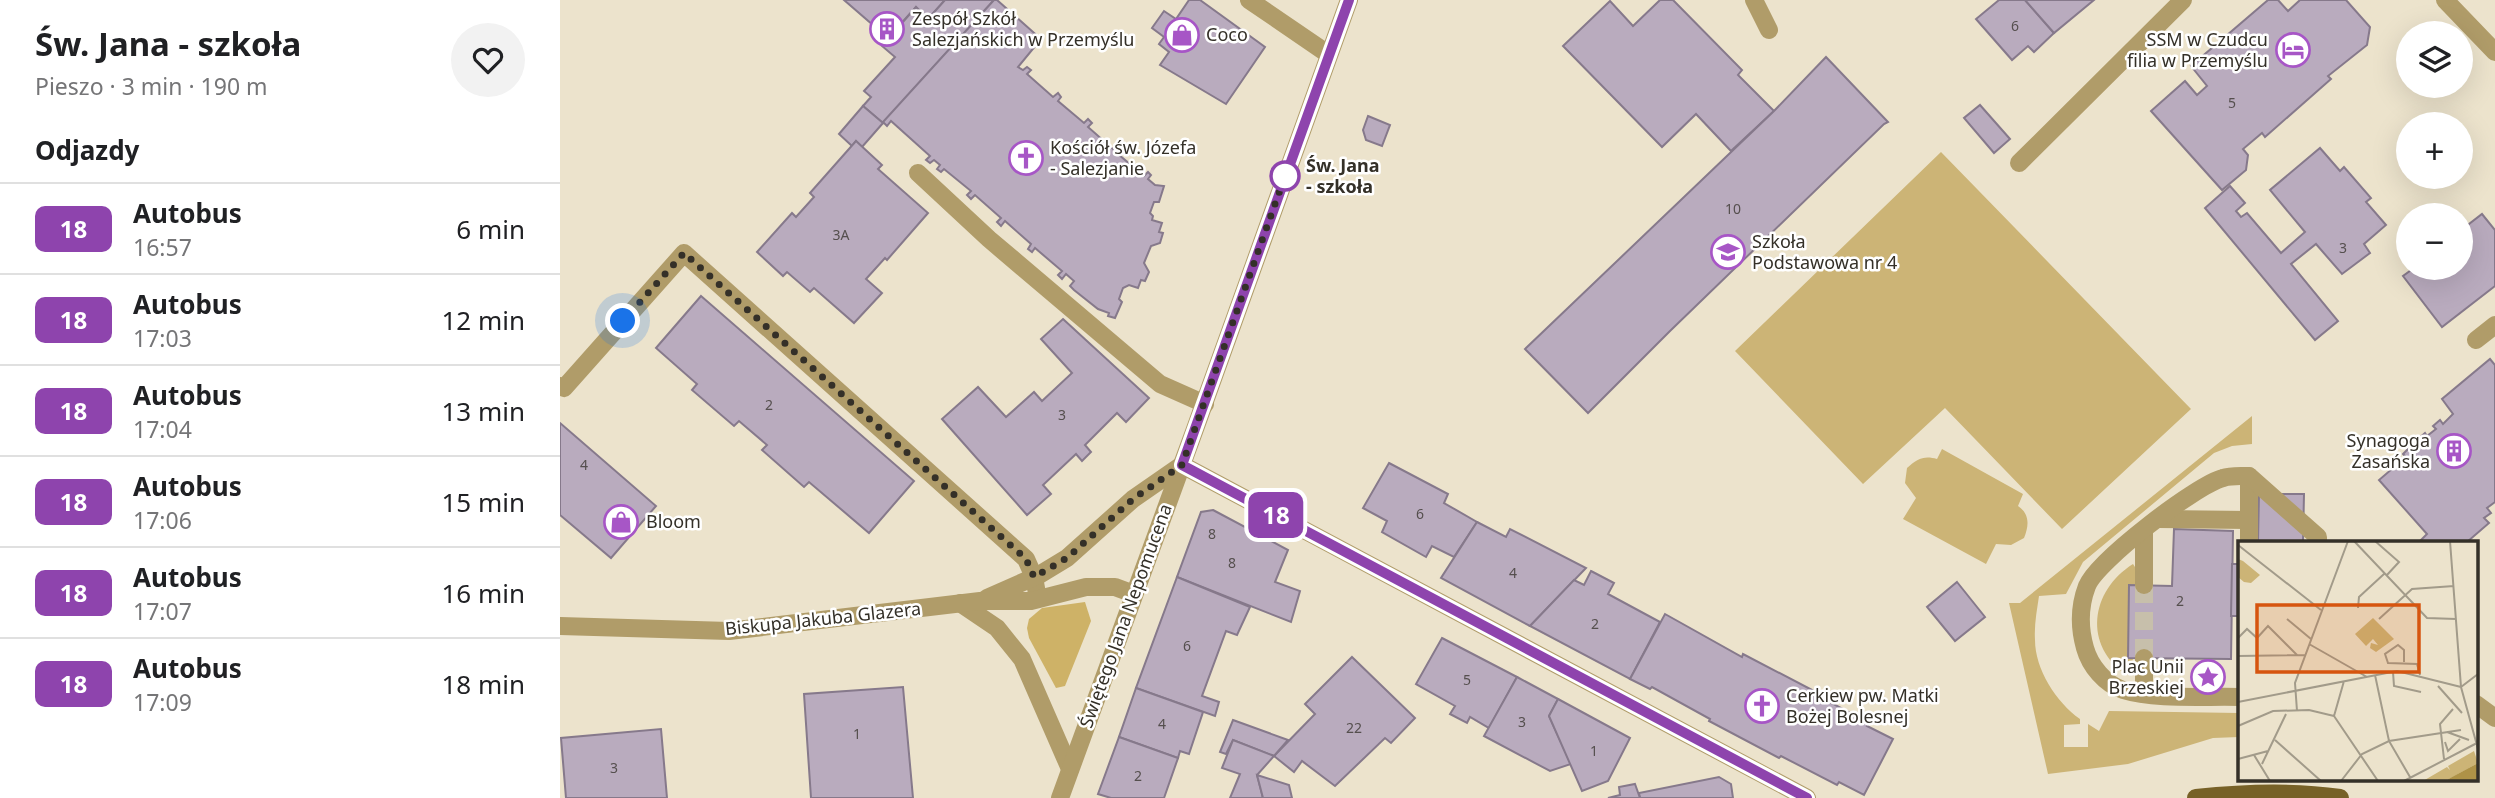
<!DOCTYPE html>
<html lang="pl">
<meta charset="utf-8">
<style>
:root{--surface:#fff;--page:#f2f2f2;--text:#202124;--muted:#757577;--line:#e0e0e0}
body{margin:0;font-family:"Noto Sans",sans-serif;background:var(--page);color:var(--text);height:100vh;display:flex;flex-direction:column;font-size:26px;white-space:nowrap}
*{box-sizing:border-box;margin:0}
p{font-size:23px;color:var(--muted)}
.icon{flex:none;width:38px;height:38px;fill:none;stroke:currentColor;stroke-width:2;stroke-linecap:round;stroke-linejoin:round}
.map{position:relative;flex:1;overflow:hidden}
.sheet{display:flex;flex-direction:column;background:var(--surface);width:560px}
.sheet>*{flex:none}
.badge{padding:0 14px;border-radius:10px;font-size:24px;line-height:46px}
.fabs{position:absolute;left:1836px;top:21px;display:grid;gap:14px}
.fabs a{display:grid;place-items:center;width:77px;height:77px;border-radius:50%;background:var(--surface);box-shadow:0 7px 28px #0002;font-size:35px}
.you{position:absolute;width:35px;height:35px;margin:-18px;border:5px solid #fff;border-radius:50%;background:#1a73e8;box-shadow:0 0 0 10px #1a73e833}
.map>.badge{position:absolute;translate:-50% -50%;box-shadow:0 0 0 4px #fff}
h2{padding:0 35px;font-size:26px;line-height:63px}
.round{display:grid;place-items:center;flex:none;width:74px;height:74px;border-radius:37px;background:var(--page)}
.overview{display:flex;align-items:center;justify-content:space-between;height:119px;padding:0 35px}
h1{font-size:33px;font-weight:700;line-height:52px}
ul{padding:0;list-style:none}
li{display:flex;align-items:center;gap:21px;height:91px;padding:0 35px;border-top:2px solid var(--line)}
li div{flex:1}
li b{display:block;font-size:26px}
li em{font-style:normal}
li .badge{min-width:77px;font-weight:700;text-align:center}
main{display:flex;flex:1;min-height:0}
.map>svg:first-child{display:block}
</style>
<main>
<section class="sheet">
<div class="overview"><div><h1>Św. Jana - szkoła</h1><p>Pieszo · 3 min · 190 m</p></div><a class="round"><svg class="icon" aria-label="heart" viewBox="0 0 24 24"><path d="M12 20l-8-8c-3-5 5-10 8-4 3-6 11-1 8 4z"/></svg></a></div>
<h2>Odjazdy</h2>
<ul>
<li><span class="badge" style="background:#8e44ad;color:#fff">18</span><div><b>Autobus</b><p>16:57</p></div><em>6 min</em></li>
<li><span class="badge" style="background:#8e44ad;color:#fff">18</span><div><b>Autobus</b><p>17:03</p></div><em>12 min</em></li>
<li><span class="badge" style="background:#8e44ad;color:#fff">18</span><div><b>Autobus</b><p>17:04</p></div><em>13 min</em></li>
<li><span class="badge" style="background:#8e44ad;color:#fff">18</span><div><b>Autobus</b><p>17:06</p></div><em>15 min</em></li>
<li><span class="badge" style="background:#8e44ad;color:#fff">18</span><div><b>Autobus</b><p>17:07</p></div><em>16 min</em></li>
<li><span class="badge" style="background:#8e44ad;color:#fff">18</span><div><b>Autobus</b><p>17:09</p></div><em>18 min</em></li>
</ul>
</section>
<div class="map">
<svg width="1935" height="798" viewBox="0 0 1935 798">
<rect width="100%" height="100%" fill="#ece3cc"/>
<g fill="#ccb476">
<path d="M1381,152L1631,409L1502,529L1385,408L1303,484L1175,351Z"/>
<path d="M1692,416V444L1672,446L1654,453L1523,562L1506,594L1479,596C1477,610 1474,625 1475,640C1475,669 1496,702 1520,719V724L1504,725V747H1528V724L1539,731L1549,711L1679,713V737L1653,738L1568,764L1488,774L1449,603H1460Z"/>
<path d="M1382,449L1463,494L1458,506C1470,514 1469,526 1464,538L1451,545L1436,544L1426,564L1343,519L1356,498L1345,483L1347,468C1357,459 1364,455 1377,459Z"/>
<path d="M1573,564L1577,570V585L1569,586L1568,658H1573L1571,675H1567C1523,646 1530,591 1573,564Z"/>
</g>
<path fill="#ceb267" d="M525,602L531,621L505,686L496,688L469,638L467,628L469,619L482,608Z"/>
<g fill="#b9abbe" stroke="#86798b" stroke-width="2">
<path d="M284,0H385L368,19L356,7L328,38Z"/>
<path d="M385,0H434L323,123L303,106L311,97L304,91L335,57L322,46L356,7L368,19Z"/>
<path d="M434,0H437L481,39L458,67L463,70L467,67L471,70L467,74L493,97L498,93L501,97L498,101L524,123L528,119L532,123L528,127L554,150L558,146L562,149L558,154L584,176L588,172L591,175L588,179L595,185L604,186L599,202H594L590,213L593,216L592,220L602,223L599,232L603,233L600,243L591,246L584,263L589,272L585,281L581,280L578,288L569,285L563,288L559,299L562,302L555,318L548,316L549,313L538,309L514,290L510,286L514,281L506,274L502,279L498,275L502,271L475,248L472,252L468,249L471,244L445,221L441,226L437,222L441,218L415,195L411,199L407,195L411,191L384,169L381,172L377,169L380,165L374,160L370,163L366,160L370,156L331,121L327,126L323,122Z"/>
<path d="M629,0H640L705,47L666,104L600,65L609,52L599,44L604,37L592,28L604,11L616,19Z"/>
<path d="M1100,0H1113L1182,70L1178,75L1214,111L1171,151L1136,114L1102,147L1003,46L1050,1L1073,26Z"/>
<path d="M1439,0H1465L1494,33L1474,52L1468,46L1452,60L1416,19Z"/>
<path d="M1465,0H1534L1494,33Z"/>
<path d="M1708,0H1718L1728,11L1740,0H1786L1810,27L1807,45L1768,76L1771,79L1705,137L1702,133L1683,149L1688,155L1686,170L1662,190L1591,111L1625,81L1637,95L1647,86L1631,66Z"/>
<path d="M1266,57L1328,122L1324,124L1110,331L1028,413L965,349L1214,111Z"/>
<path d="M1420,105L1450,139L1434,153L1404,118Z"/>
<path d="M303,106L323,123L302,147L296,141L292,146L279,134Z"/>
<path d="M808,116L830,125L822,146L806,140L803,130Z"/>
<path d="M296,141L322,165L318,169L368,213L327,260L325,258L306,279L322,293L294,323L254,288L250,292L227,272L223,276L197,252L232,213L236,217L254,197L250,193Z"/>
<path d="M1760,148L1780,171L1784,167L1811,198L1806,202L1826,225L1804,244L1810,253L1782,274L1756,244L1731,264L1778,321L1755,340L1645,208L1670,186L1685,203L1676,211L1681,217L1687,213L1721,253L1745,232L1710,190Z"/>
<path d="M1922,214L1935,230V286L1882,327L1843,276L1854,268H1900V231Z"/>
<path d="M141,296L354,481L309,533L249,482L244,487L202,450L207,445L179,421L174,426L132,390L137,384L96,348Z"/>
<path d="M503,319L589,398L566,422L557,413L525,445L531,452L522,461L516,454L483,485L491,494L467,515L382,419L418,387L446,417L474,392L482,401L512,373L481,339Z"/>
<path d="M1930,359L1935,365V502L1927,508L1931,513L1924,518L1929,523L1907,542H1859L1867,534L1819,480L1846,457L1843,454L1848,449L1851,452L1860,444L1857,440L1865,433L1867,436L1876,429L1873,426L1880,420L1883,424L1893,414L1882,399Z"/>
<path d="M0,423L96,506L51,558L0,515Z"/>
<path d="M829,463L888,494L884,503L917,522L894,557L872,546L866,557L822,532L827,521L803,508Z"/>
<path d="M1699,494H1744L1743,542H1698Z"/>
<path d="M653,510L728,550L715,582L740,591L731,622L617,577L641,512Z"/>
<path d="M917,522L946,537L950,529L1026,568L970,626L881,578Z"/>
<path d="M1614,529L1673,531L1671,659L1568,658L1569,585L1612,586Z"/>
<path d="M1672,564H1680V616H1671Z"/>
<path d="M1031,571L1054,583L1048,594L1100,622L1070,679L970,626L1014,580L1024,585Z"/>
<path d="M617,577L690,607L677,635L666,631L642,696L659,702L655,716L576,688Z"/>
<path d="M1397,582L1425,617L1395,641L1367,607Z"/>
<path d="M1105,614L1182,657L1183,654L1254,691L1253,693L1309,723L1307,726L1333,739L1304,795L1279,782L1277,785L1221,756L1219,758L1149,721L1150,719L1092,687L1090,689L1070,679Z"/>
<path d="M882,638L957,677L929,728L910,717L907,723L890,714L895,706L856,684Z"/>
<path d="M792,657L855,718L831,743L825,738L775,786L742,761L734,772L714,756L755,714L745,704Z"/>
<path d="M957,677L998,699L989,716L1011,764L990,771L924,736Z"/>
<path d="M343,687L353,798H251L244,694Z"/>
<path d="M576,688L643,712L629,754L620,751L618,758L559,737Z"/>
<path d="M998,699L1070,738L1048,781L1022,791L989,716Z"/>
<path d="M673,720L728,740L714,756L673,740L666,754L660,752Z"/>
<path d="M101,729L107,798H6L1,738Z"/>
<path d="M559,737L618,758L604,798H551L538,794Z"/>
<path d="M673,740L714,756L697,775L703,798H670L680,774L662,768Z"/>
<path d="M697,775L729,785L732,798H703Z"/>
<path d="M1159,777L1171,784L1173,798H1080L1079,793Z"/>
<path d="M1075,784L1080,798H1048L1060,795L1059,787Z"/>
</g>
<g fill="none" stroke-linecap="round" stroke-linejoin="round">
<path stroke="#c7bfab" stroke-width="18" stroke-dasharray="18 9" stroke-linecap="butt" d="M1584,585V658"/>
<g stroke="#b09c69" stroke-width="18">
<path d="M689,0L768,54"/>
<path d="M1194,0L1209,30"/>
<path d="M1885,0L1935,52"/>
<path d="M1459,163L1623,0"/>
<path d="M358,173L429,239L600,384L645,404"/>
<path d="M1916,340L1935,325"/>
<path d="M0,386L4,388L124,253L466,559L474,577L478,599"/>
<path d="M622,465L1247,798"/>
<path d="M1599,519L1689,520"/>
<path d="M1584,531V585"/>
<path d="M1689,542V476"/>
<path d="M427,598L479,575L507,558L573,499L622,465"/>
<path d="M400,603L437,628L462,659L510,769"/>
<path d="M0,626L169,631L420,601H471L526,587H555L574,594"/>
<path d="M1584,658V694"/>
<path d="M1680,697C1645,696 1595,700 1563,690C1545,684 1530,666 1525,648C1519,627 1519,607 1527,586C1537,561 1636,485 1663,478C1671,475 1681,476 1689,476L1758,537V542"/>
<path d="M1916,704L1935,718"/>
<path d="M500,798L635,429L789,0"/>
</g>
<path stroke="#776127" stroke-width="18" d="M1636,798C1683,793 1733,791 1780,798"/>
</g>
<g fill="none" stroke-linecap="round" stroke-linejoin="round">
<g stroke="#fff" stroke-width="16">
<path id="line" d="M789,0L622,465L1247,798"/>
</g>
<use href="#line" stroke="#8e44ad" stroke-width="10"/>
<path stroke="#343028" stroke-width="7" stroke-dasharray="0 12.6" d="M63,321L124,253L466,559L474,577L507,558L573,499L622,465L725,176"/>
</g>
<defs>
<g id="building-ring" transform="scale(1.75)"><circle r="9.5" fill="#fff" stroke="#a756c6" stroke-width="1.5"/><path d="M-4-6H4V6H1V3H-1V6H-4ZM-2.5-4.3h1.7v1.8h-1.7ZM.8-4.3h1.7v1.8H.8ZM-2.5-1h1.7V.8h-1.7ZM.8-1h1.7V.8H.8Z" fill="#a756c6"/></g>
<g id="shop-ring" transform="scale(1.75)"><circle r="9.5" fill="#fff" stroke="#a756c6" stroke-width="1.5"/><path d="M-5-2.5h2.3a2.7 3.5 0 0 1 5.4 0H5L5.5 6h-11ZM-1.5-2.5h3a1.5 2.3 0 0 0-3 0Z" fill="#a756c6"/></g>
<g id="hotel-ring" transform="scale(1.75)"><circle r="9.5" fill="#fff" stroke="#a756c6" stroke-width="1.5"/><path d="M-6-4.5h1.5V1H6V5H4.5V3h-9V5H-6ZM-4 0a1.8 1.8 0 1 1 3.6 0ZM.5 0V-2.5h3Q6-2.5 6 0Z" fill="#a756c6"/></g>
<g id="church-ring" transform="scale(1.75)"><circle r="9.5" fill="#fff" stroke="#a756c6" stroke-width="1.5"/><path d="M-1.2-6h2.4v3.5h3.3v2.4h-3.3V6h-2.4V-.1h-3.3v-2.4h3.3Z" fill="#a756c6"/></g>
<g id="school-ring" transform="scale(1.75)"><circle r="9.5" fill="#fff" stroke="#a756c6" stroke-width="1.5"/><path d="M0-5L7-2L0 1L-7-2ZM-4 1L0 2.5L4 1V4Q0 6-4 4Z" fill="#a756c6"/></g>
<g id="sight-ring" transform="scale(1.75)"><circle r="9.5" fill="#fff" stroke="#a756c6" stroke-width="1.5"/><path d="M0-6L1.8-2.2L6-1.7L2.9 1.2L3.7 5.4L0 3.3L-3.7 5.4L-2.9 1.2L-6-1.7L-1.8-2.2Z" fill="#a756c6"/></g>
</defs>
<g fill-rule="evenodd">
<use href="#building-ring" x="327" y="29"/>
<use href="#shop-ring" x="622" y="35"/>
<use href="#hotel-ring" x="1733" y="50"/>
<use href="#church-ring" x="466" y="158"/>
<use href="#school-ring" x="1168" y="252"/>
<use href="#building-ring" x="1894" y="451"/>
<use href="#shop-ring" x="61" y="522"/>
<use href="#sight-ring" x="1648" y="677"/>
<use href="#church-ring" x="1202" y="706"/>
</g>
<circle fill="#fff" stroke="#8e44ad" stroke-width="3.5" cx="725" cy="176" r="14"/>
<g text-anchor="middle" stroke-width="5" stroke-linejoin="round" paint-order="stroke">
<g font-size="14" fill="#554f4e">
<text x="1455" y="31">6</text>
<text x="1672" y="108">5</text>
<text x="1173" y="214">10</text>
<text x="281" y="240">3A</text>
<text x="1783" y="253">3</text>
<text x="209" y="410">2</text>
<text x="502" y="420">3</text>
<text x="24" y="470">4</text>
<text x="860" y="519">6</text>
<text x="652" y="539">8</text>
<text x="672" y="568">8</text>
<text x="953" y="578">4</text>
<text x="1620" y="606">2</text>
<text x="1035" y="629">2</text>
<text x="627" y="651">6</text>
<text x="907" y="685">5</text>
<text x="962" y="727">3</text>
<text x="602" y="729">4</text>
<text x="794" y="733">22</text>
<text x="297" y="739">1</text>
<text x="1034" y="756">1</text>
<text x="54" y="773">3</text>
<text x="578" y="781">2</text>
</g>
<g font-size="18" fill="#343028" stroke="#fff" text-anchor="start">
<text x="352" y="25">Zespół Szkół<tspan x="352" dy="21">Salezjańskich w Przemyślu</tspan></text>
<text x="646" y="41">Coco</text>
<text x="1708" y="46" text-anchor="end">SSM w Czudcu<tspan x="1708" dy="21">filia w Przemyślu</tspan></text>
<text x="490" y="154">Kościół św. Józefa<tspan x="490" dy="21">- Salezjanie</tspan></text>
<text x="1192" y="248">Szkoła<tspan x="1192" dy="21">Podstawowa nr 4</tspan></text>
<text x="1870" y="447" text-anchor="end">Synagoga<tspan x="1870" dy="21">Zasańska</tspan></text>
<text x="86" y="528">Bloom</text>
<text x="1624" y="673" text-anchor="end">Plac Unii<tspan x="1624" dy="21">Brzeskiej</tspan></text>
<text x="1226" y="702">Cerkiew pw. Matki<tspan x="1226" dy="21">Bożej Bolesnej</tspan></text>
</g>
<g font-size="18" font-weight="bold" fill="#343028" stroke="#fff" text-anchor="start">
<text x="746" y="172">Św. Jana<tspan x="746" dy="21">- szkoła</tspan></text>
</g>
<g font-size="18" fill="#343028" stroke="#fff">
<text transform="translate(566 616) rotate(-70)" y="6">Świętego Jana Nepomucena</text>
<text transform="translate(263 619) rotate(-6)" y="6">Biskupa Jakuba Glazera</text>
</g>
</g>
<g transform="translate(1678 541)">
<rect width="240" height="240" fill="#ece3cc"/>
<path d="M0,18L5,20L22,34L13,42L6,41L0,36ZM135,77L156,98L138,111L132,107L133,102L140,104L135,98L128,105L117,93ZM236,210L240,222L207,240H185L209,226L212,229L210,225Z" fill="#ccb476"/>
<path d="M240,222V240H207L214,236Z" fill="#ae9247"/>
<path fill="none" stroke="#a29b8a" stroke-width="2" d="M116,0L189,77L218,78M137,0L161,21L148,35M212,0L223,146L240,208M0,4L83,69M120,67L121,56L146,33M49,78L73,98M141,78L174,48L216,45M0,97L9,88L19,97L30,85L59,114M71,103L129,136M0,115L67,114M166,121V109L160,104L147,113L150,122L179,123L182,134M155,131L156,145L183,151M137,134L151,200L172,236M200,145L224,172M223,146L240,133M0,161L159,130L223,146M59,170L57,142L110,0M96,175L140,240M96,175L106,140M0,185L35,170L71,169L96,175M209,191L231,199M37,199L83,240M207,201L210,210L222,198M16,214L32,240M0,218L30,210M206,218L202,183L215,168M24,223L48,173M103,240L124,213L151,200L223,189M166,240L239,202"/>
<path fill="#d6550f" fill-opacity="0.15" stroke="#d6550f" stroke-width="3.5" d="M19,64H181V131H19Z"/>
<rect width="240" height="240" fill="none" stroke="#343028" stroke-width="3.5"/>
</g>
</svg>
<div class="fabs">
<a><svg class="icon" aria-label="layers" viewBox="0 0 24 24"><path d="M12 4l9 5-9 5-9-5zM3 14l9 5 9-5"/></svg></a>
<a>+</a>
<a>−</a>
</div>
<div class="you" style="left:63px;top:321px"></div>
<b class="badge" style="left:716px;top:515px;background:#8e44ad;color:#fff">18</b>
</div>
</main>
